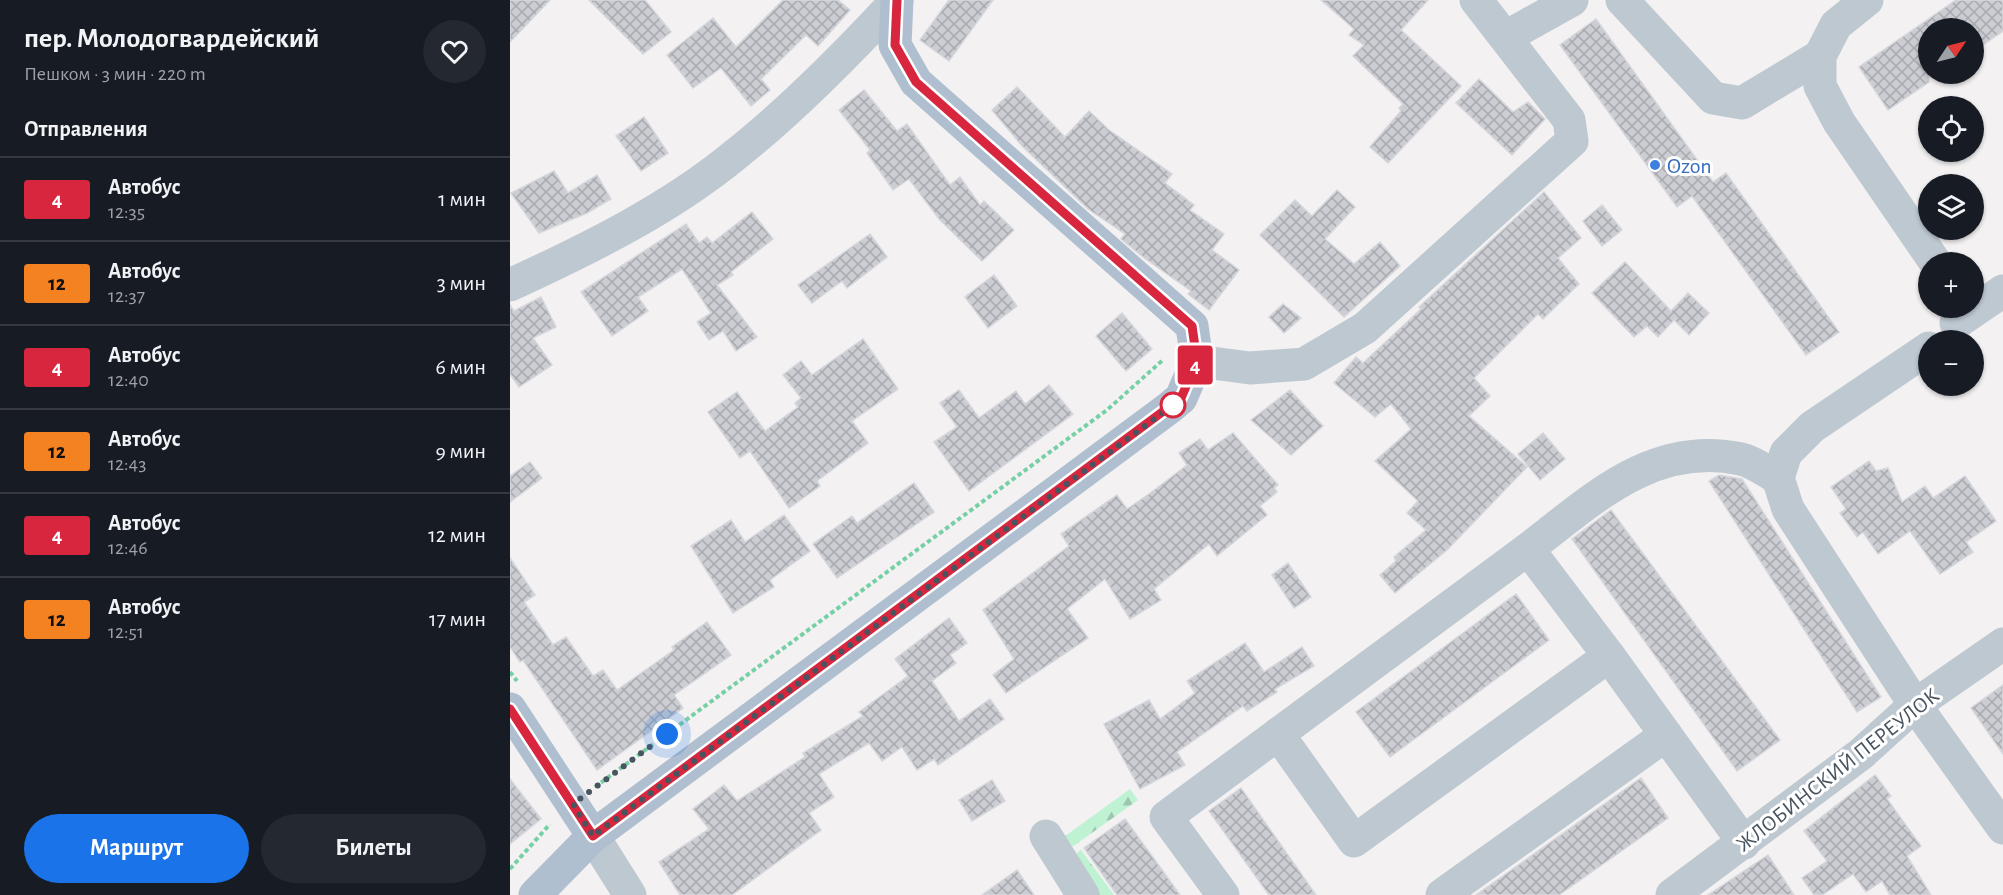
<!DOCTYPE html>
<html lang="ru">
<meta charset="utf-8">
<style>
:root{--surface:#171b24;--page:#242831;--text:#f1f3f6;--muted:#9ea1a6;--line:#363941;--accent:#1a73e8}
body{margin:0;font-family:"Alegreya Sans",sans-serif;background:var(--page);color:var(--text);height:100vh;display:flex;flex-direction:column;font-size:22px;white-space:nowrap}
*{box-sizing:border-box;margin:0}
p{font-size:20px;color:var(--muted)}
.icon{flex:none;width:33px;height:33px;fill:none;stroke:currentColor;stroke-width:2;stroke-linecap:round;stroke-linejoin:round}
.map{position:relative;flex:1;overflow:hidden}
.sheet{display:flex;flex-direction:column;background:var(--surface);width:510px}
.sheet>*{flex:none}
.badge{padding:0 12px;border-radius:4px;font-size:21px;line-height:39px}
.needle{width:39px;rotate:55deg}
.buttons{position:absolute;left:1408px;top:18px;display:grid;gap:12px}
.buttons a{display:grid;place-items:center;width:66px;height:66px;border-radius:50%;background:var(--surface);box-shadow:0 2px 4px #0004;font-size:30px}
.you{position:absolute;width:30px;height:30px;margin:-15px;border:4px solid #fff;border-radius:50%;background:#1a73e8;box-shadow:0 0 0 9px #1a73e833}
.map>.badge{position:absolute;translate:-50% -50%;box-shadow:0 0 0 3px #fff}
h2{padding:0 24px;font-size:22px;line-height:54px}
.round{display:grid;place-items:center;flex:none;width:63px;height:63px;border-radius:32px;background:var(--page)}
.summary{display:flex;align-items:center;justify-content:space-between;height:102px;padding:0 24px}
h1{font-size:28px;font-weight:700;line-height:45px}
.button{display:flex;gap:12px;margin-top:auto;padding:12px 24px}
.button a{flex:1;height:69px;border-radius:36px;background:var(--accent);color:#fff;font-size:24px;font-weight:700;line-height:69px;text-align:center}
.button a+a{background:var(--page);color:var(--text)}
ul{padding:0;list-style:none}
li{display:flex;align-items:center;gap:18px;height:84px;padding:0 24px;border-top:2px solid var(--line)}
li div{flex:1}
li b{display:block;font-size:22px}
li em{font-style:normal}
li .badge{min-width:66px;font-weight:700;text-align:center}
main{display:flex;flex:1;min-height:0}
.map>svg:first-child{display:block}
</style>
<main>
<section class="sheet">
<div class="summary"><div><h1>пер. Молодогвардейский</h1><p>Пешком · 3 мин · 220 m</p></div><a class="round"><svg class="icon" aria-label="heart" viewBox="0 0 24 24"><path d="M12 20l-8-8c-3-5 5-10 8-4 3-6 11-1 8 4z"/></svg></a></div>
<h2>Отправления</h2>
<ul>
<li><span class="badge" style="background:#d7263d;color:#fff">4</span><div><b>Автобус</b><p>12:35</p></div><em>1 мин</em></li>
<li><span class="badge" style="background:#f58220;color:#111">12</span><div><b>Автобус</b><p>12:37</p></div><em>3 мин</em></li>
<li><span class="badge" style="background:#d7263d;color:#fff">4</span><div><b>Автобус</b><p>12:40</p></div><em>6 мин</em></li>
<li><span class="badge" style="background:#f58220;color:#111">12</span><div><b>Автобус</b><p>12:43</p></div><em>9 мин</em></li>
<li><span class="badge" style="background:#d7263d;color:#fff">4</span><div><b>Автобус</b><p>12:46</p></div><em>12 мин</em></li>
<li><span class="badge" style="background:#f58220;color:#111">12</span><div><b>Автобус</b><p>12:51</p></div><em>17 мин</em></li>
</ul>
<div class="button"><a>Маршрут</a><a>Билеты</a></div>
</section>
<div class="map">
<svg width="1493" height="895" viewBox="0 0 1493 895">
<defs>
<pattern id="forest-firs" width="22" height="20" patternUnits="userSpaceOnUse" patternTransform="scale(1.5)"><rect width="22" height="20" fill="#bff1d3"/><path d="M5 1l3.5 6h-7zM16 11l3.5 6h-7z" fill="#9dc6ae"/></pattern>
<pattern id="building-cross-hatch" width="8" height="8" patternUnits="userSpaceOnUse" patternTransform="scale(1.5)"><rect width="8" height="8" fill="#cbcdd3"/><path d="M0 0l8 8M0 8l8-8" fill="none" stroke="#a7a9ae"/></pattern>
</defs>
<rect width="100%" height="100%" fill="#f3f1f1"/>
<g fill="url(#forest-firs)">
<path d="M620,789L628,800L555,852L547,842Z"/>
<path d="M571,850L604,895H582L558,860Z"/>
</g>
<g fill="url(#building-cross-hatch)" stroke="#d5d7dc" stroke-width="1.5">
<path d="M0,0H40L0,42Z"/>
<path d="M79,0H135L161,32L133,54Z"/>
<path d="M273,0H328L340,10L308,46L296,35L251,79L260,90L241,106L211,68L183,88L157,55L203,18L226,47Z"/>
<path d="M439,0H483L439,61L410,40Z"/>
<path d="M811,0H918L891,30L951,86L878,163L860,147L891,111L889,108L893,104L843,56L854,45L839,35L844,29Z"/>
<path d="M1446,0H1493V31L1464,51V28H1419V82L1378,110L1349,67Z"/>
<path d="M1086,19L1203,182L1216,173L1329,332L1296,355L1182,196L1167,207L1050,45Z"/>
<path d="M969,79L1003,112L1018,102L1035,119L1002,155L946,103Z"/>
<path d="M507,87L555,137L579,111L599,130L662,174L655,183L684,205L680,210L714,234L702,250L729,270L699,310L678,294L681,291L633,257L611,239L615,234L578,209L512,146L482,110Z"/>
<path d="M354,90L387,131L397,124L440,185L450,177L470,205L474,201L504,230L472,261L429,219L399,179L383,190L357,153L360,150L329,110Z"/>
<path d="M134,117L158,153L131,171L106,136Z"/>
<path d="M44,171L58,193L87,175L101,199L77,213L29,233L1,193Z"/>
<path d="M827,190L845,207L815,239L844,264L870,242L890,266L834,317L750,235L785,200L802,216Z"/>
<path d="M1034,192L1071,238L1048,258L1069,284L1033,319L1028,314L964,378L980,396L959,416L1017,467L937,550L885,593L870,575L886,561L884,557L916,530L897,513L908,501L865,461L901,429L881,404L865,417L824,383L846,357L853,363L911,309L909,307Z"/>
<path d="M1092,205L1112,230L1092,246L1073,221Z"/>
<path d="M242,212L263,239L221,272L223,275L207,285L247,337L226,351L213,331L199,340L187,322L201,313L172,269L128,297L138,311L102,336L71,292L176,224L189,243L197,237L202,243Z"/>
<path d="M360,234L377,257L337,288L332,281L302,303L288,285Z"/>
<path d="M1115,262L1161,311L1178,293L1199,313L1179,335L1164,320L1148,337L1137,326L1124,337L1082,293Z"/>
<path d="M484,275L507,306L478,328L455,297Z"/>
<path d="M31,297L46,327L23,338L42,365L9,387L0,374V305L4,311Z"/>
<path d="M773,304L791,318L774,333L759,317Z"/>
<path d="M612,313L642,349L616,371L586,336Z"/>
<path d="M353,339L388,389L342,421L358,443L307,481L310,486L279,508L240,451L230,458L198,412L227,392L255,431L288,407L285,403L291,398L273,375L291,361L302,375Z"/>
<path d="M539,385L563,414L459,491L424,442L447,427L430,403L449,390L469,418L506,391L515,404Z"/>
<path d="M780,390L813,426L781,455L741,420Z"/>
<path d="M723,433L768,485L764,488L767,492L750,506L757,515L707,556L699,544L644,589L651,600L620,619L595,579L557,609L578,638L496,693L483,675L504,659L473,610L559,546L551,534L607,495L617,509L639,494L677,465L669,453L690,439L698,450Z"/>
<path d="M1033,433L1055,459L1030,480L1008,454Z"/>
<path d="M1359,461L1366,471L1378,468L1392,502L1415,486L1423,498L1455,476L1486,521L1456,542L1463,552L1430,574L1400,531L1368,554L1353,532L1347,537L1330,513L1336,509L1321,487Z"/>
<path d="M20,462L32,478L0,502V476Z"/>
<path d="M1209,475L1232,479L1371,697L1347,712L1199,481Z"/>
<path d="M404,483L424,512L327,578L303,544L342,516L347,523Z"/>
<path d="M1101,510L1270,740L1227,771L1062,539Z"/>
<path d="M274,515L300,551L260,580L264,587L223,613L181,546L221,520L235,542Z"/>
<path d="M0,558L25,595L14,602L43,645L56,637L83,676L93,670L107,690L164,650L162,647L197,622L221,655L164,695L173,708L87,770L13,660L10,662L0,647Z"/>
<path d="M778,563L801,597L784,608L762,575Z"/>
<path d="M1006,594L1039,640L880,757L846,712Z"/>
<path d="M439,618L457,643L440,655L446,663L422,681L449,721L480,699L494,719L428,765L424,759L407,770L392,747L372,761L359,743L309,774L324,797L299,813L311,830L222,895H170L149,862L199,829L183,809L214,785L227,801L295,757L293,753L353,716L349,712L398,676L385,659Z"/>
<path d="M735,643L754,672L792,647L804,666L765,689L767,692L737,711L733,706L667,752L675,765L630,789L594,724L639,700L650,719L685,693L677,681Z"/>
<path d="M1493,685V754L1461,708Z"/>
<path d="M1365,775L1381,796L1377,799L1411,846L1397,856L1421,895H1380L1372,881L1356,892L1343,874L1312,895H1304L1292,878L1317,861L1294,831Z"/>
<path d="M1131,778L1158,818L1049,895H966Z"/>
<path d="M0,779L31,819L0,844Z"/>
<path d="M482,780L495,801L462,821L449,800Z"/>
<path d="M731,788L806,895H759L699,811Z"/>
<path d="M615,819L650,867L670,895H607L574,848Z"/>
<path d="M1258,855L1284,895H1198Z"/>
<path d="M507,870L524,895H472Z"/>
</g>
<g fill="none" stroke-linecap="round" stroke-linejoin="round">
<g stroke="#76d0a6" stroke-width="4" stroke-dasharray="4.5 3" stroke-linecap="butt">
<path d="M0,672L7,681"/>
<path d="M85,787L597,410L654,359"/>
<path d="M0,869L40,824"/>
</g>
<g stroke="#bec8d0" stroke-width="33">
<path d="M1112,0L1203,98L1232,103L1310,56"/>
<path d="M1357,0L1326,25L1310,56V86L1329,122L1425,262"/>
<path d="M996,37L1062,0"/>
<path d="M0,285C78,249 158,210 225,155C283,109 337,54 387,0"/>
<path d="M1446,323L1493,291"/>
<path d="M1419,348L1302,427L1276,453L1268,478L1278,509L1405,705L1493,828"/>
<path d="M687,361L740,368L794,364L855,328L1062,141L1059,120L966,0"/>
<path d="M1018,549C1082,500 1143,440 1231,459C1244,462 1257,472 1268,478"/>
<path d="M768,734L844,841L1099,656"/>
<path d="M83,836L120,895"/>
<path d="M536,836L573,895"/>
<path d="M713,895L656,817L1018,549L1099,656L1234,843"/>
<path d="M932,895L1156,735"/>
<path d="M1162,895L1351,754L1405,705L1493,644"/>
</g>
<g stroke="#b0bfd0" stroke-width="33">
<path d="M0,709L83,836"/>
<path d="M25,895L83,836L659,408L671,398L687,361L682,326L406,82L385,45L387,0"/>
</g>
</g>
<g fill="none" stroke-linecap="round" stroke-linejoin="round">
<g stroke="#fff" stroke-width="14">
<path id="line" d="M0,709L83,836L671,398L687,361L682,326L406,82L385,45L387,0"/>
</g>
<use href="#line" stroke="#d7263d" stroke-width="9"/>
<path stroke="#48545f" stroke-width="6" stroke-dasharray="0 10.8" d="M157,734L63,804L83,836L663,405"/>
</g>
<circle fill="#3f7fe0" stroke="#fff" stroke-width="2" cx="1145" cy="165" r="6"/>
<circle fill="#fff" stroke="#d7263d" stroke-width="3" cx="663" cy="405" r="12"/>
<g text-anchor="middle" stroke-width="6" stroke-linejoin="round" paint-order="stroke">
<g font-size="22" fill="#366cbe" stroke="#fff" text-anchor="start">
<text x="1157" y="173">Ozon</text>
</g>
<g font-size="22" fill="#48545f" stroke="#fff">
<text transform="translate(1327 769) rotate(-38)" y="8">ЖЛОБИНСКИЙ ПЕРЕУЛОК</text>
</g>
</g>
</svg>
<div class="buttons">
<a><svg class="needle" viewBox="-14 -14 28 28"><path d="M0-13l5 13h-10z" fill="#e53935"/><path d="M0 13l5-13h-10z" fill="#9ea1a6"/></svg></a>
<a><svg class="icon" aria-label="locate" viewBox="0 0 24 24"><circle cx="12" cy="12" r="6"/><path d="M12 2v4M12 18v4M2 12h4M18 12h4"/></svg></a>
<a><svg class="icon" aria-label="layers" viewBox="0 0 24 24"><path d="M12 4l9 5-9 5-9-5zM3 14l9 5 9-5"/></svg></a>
<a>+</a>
<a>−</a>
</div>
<div class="you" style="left:157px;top:734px"></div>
<b class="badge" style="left:685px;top:365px;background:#d7263d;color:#fff">4</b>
</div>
</main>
